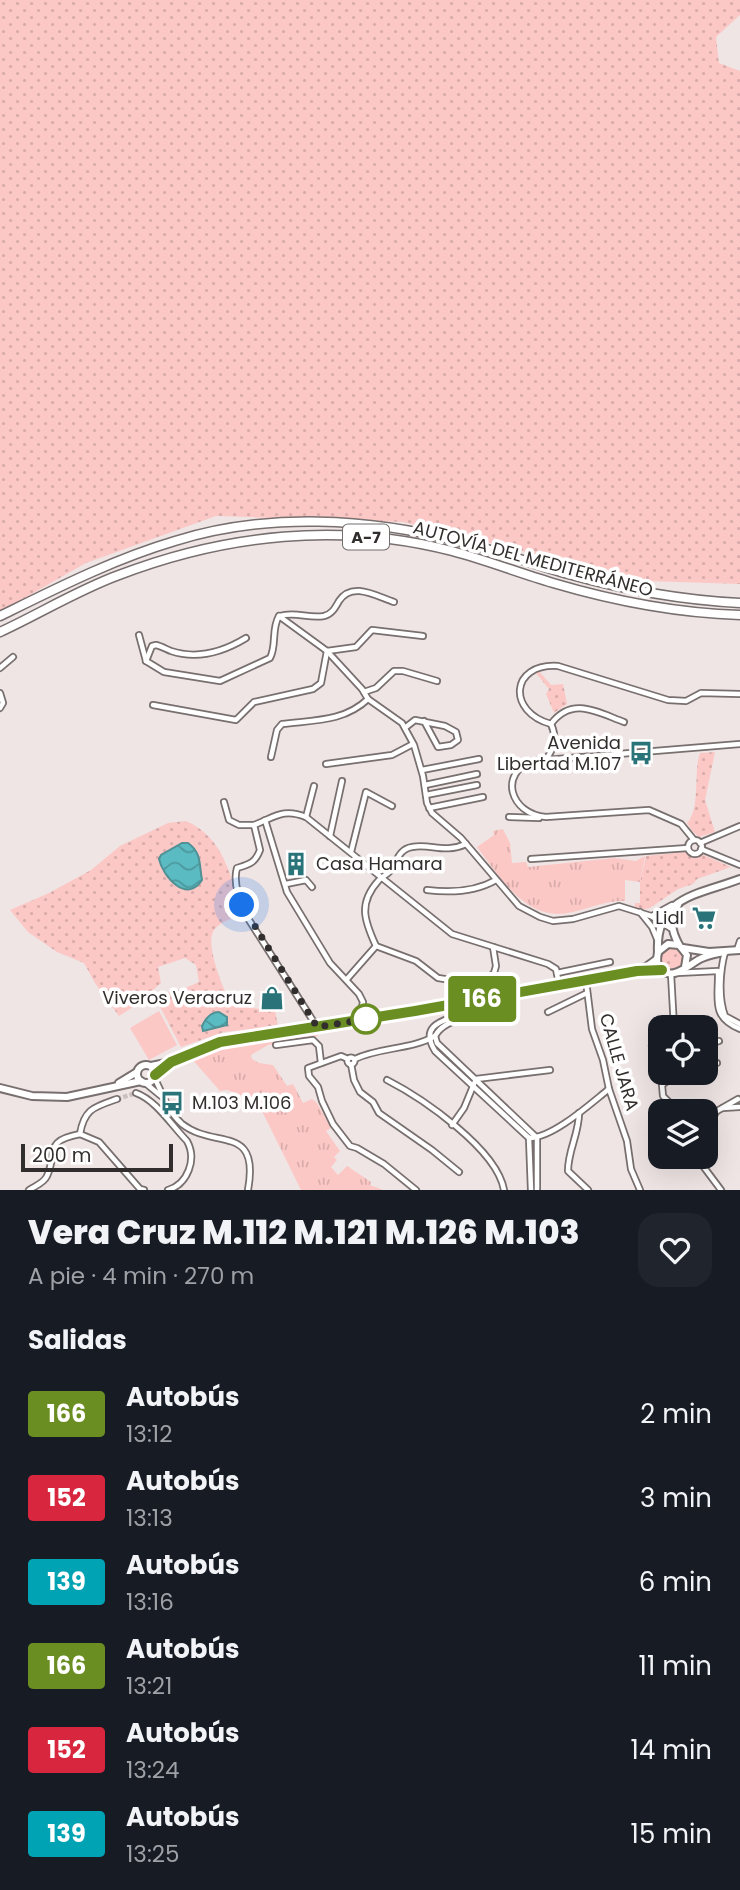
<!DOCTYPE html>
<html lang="es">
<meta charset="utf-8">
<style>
:root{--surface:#171b24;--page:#20242c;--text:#f1f3f6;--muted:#9ea1a6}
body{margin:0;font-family:Poppins,sans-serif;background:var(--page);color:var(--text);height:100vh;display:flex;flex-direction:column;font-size:26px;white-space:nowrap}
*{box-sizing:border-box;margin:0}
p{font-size:23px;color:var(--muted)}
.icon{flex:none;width:38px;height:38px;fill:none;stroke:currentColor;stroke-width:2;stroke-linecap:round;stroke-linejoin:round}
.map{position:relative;height:1190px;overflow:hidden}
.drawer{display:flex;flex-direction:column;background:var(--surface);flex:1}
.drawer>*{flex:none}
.badge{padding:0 14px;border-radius:5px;font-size:24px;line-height:46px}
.tools{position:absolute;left:648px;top:1015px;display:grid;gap:14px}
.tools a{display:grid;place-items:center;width:70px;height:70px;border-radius:14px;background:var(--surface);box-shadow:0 7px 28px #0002;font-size:35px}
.scale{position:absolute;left:21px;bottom:18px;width:152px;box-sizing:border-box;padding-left:7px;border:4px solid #322e2d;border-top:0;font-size:19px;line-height:24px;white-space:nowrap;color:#322e2d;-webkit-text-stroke:5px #fff;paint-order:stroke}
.you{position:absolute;width:35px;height:35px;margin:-18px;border:5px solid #fff;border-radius:50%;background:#1a73e8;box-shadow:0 0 0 10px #1a73e833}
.map>.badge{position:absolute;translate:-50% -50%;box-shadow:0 0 0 4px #fff}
h2{padding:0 28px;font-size:26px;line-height:63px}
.round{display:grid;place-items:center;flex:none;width:74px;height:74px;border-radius:21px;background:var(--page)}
.head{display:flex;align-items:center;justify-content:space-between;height:119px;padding:0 28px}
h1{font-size:33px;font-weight:800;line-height:52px}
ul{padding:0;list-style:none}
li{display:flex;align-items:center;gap:21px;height:84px;padding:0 28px}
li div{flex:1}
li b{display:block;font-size:26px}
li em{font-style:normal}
li .badge{min-width:77px;font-weight:700;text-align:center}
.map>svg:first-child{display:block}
</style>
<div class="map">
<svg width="740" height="1190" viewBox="0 0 740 1190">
<defs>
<pattern id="grass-dots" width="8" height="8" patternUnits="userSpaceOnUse" patternTransform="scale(1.75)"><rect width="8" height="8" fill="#fcc8c6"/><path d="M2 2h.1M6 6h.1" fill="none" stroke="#d8acaa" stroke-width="1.8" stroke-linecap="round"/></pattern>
<pattern id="park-tufts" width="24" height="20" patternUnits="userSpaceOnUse" patternTransform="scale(1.75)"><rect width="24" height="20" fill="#fcc8c6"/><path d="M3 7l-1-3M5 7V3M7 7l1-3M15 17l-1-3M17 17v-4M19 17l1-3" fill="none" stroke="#d8acaa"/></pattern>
<pattern id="water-waves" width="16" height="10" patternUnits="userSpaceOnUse" patternTransform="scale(1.75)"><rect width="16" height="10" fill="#5bbbc2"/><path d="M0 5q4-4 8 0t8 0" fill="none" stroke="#4c989e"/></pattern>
</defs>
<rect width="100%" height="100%" fill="#efe5e4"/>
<g fill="url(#grass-dots)">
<path d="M0,0H740V15L716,37L719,63L740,71V584L646,581L403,522L216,516L86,563L0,612Z"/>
<path d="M538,670L551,685L563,684L567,704L554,713L546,694L549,689L535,672Z"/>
<path d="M715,752L705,800L715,832L699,837L692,831L687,823C701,808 693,772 700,753Z"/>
<path d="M186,821C226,839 229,876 243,914C234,918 219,922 214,930C204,944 224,990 231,1005L275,1011L278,1026L224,1032L181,1047L159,1005L170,991L183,989L199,982L196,965L185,958L158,967L161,983L136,1005L119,1016L95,983L84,963L57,952L28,932L10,910L49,893L91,870L120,846L168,823Z"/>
<path d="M686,852L692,856L701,854L731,867L697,879L693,884L678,889L650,908L641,910L635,908V903H640V882L646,856Z"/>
<circle cx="672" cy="959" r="11"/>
</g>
<g fill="url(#park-tufts)">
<path d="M503,829L510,843L512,863L526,862L528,867L614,858L636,861L645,856L640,882L625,880V901C607,900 590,908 573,912C527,924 501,878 477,847L494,835L493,831Z"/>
<path d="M317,1030L318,1036L268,1045L251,1055L252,1059L259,1063L273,1065L287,1086L293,1084L303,1103L312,1099L317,1103L331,1128L326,1131L340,1151L334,1157L337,1160L331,1167L338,1175L347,1166L371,1182L370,1185L383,1190H301L259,1105L241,1095L227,1090L220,1091L191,1058L222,1046Z"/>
</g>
<g fill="#fcc8c6">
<path d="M621,879V895H591V880Z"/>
<path d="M159,1011L177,1045L149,1060L130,1028Z"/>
</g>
<g fill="url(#water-waves)" stroke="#4f9195" stroke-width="2">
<path d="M182,843H188C202,853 199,865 202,880C187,904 163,877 159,859L161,855Z"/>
<path d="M219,1012L227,1017V1025L203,1031L202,1026C205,1019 211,1012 219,1012Z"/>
</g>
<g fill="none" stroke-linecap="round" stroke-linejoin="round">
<path stroke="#c9c0bf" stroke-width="4.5" stroke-dasharray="4.5 2" stroke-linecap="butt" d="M117,1099L136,1093"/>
<g stroke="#786f6f" stroke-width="8">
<g id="street">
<path d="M279,616L327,651L362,689L368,699L402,723L414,745L423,776L427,803L432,813L461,838L519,906L540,917L553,921L573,919L619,906L651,916L672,929"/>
<path d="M280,616C295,611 309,619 324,616C332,614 335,608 339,601C352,581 376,596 394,602"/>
<path d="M139,635L146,661"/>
<path d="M146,661L164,672L220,681L270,658C277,645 271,629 279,616"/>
<path d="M146,661L152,646L156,645C161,646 166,649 171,651C198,660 223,652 246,638"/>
<path d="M0,668L13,657"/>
<path d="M364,692L376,688L394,671H403L437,681"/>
<path d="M0,693L3,703L0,708"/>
<path d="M153,705L236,720L254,702L313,689L321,683L327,651L356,647L372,630L423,636"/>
<path d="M551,724C507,712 510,663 558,666L668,700L686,701L701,693L740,694"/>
<path d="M551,724C572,696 597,712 624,722"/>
<path d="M406,727L415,720L445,726L456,732L458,740L451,745L438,747L424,721"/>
<path d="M271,757L277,730L282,724C313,720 344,722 368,699"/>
<path d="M546,759C555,748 557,737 551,724"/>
<path d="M326,764L392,755L413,744"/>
<path d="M422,770L479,759"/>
<path d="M425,785L477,774"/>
<path d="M426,795L477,785"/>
<path d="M224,802L229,820L239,825H254"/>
<path d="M429,808L483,797"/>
<path d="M306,817L314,786"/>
<path d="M509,817L539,818"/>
<path d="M265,820L287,892L330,963L359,994L363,1002L359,1020"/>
<path d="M330,836L342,781"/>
<path d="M694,840L681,824L649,810L546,817C510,814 498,773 533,761L740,744"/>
<circle cx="695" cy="847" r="7"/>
<path d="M700,843L740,826"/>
<path d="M701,849L740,865"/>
<path d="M351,852L366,792L392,806"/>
<path d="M531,859L688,848"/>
<path d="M286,884L306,880L312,887"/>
<path d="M427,890C451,893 475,892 496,880"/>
<path d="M640,912L652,927L657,939"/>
<path d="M652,916L672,905"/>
<path d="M376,946L416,961L438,978L471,983L486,980L494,973L496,966L493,947"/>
<path d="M737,950L740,941"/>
<path d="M725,952C720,971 718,997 725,1016L740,1024"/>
<path d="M557,973L610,962"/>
<path d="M677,973L718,971C719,998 710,1017 740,1029"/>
<path d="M671,974L674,1027"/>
<path d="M347,979L376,946C364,920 358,903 379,880C383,876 387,875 391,870C397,861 399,849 412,847C430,843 444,854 466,844"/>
<path d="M586,981L592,1029L603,1060L609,1089L627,1141L631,1169L640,1190"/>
<path d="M482,998L483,1005C470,1020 445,1018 435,1036L437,1043L537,1138V1190"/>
<path d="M473,1000V1009C453,1020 416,1020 435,1051L529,1138L531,1190"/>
<path d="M548,1012L587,993"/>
<path d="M317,1027L249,920C242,905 232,885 237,868C250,864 255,863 260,850L254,825C275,817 283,808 306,817L452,934L548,964L556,969L559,984"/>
<path d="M276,1045L313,1040L319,1046L321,1063"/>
<path d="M652,1046L660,1041"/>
<circle cx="351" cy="1061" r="3.5"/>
<path d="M348,1059L341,1056L308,1068L309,1076L318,1087L322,1101L333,1124L350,1146L357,1148L384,1164L416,1190"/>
<path d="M355,1059C379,1047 411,1050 435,1036"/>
<path d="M705,1060L712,1057L713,1043L719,1041"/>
<path d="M351,1064L354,1080L360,1092L373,1102L379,1113L432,1150L459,1172"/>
<path d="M705,1065L717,1063"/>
<path d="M678,1073L662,1085L663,1096L678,1111"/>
<path d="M154,1077C163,1094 167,1111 182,1124C215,1150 260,1123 248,1190"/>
<path d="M387,1080C422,1098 497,1149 504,1190"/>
<path d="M144,1082L161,1096"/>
<path d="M136,1093C156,1100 172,1126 187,1141C197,1159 188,1184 168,1190"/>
<path d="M723,1108L739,1107"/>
<path d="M579,1113C579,1134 568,1150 568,1171L588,1190"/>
<path d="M452,1125L464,1108L476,1079L550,1070"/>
<path d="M705,1128L717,1111L738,1099"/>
<path d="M80,1134C84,1109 94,1107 117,1099"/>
<path d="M529,1138C553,1138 590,1104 609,1089"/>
<path d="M701,1157L700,1162L721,1190"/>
<path d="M29,1190C35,1186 44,1183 47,1176C58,1152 43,1141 80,1134L99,1142L140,1189L144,1190"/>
</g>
</g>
<g stroke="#786f6f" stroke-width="10">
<g id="secondary">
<path d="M678,905C668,918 672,932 679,945"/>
<path d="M683,948L709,952L740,950"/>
<path d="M658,952C655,896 698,895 740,879"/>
<path d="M685,967L687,955L679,945L668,944L658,952C657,958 656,963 660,968C672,983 690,963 702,958C709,955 717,953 725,952"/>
<circle cx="146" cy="1074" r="9"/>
<path d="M151,1066L171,1062L220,1043L415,1011L626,973L646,967L657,959"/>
<path d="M119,1083L137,1072"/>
<path d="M0,1088L32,1096L67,1097L141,1081"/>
</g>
</g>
<g stroke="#786f6f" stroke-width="11">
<g id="highway">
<path d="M0,616C57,588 114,559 175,541C268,512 369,518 462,542C498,551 533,564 568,574C625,590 681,600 740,603"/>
<path d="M0,632C39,614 80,589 119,575C226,534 340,522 452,551C486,560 519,573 553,583C614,601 676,613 740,615"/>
</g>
</g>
<use href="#street" stroke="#fff" stroke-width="4.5"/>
<use href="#secondary" stroke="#fff" stroke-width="6"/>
<use href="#highway" stroke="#fff" stroke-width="8"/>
</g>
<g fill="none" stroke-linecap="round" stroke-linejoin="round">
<g stroke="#fff" stroke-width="16">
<path id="line" d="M155,1075L171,1062L220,1042L415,1011L637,971L662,970"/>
</g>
<use href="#line" stroke="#6b8e23" stroke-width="10"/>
<path stroke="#322e2d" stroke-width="7" stroke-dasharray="0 12.6" d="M242,905L317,1027L373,1018L366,1019"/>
</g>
<defs>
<g id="bus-bare" transform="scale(1.89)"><path d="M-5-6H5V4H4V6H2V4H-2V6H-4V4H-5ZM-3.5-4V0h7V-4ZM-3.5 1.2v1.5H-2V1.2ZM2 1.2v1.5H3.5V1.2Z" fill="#2a7479" stroke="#fff" stroke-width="2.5" paint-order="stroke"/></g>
<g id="building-bare" transform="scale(1.89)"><path d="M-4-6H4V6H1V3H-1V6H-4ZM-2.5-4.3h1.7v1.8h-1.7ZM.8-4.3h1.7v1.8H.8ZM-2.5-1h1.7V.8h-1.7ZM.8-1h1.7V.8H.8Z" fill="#2a7479" stroke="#fff" stroke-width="2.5" paint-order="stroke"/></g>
<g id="supermarket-bare" transform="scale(1.89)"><path d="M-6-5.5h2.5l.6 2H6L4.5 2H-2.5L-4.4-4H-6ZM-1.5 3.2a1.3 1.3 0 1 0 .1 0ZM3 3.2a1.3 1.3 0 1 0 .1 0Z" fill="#2a7479" stroke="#fff" stroke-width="2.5" paint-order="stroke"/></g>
<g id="shop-bare" transform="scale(1.89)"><path d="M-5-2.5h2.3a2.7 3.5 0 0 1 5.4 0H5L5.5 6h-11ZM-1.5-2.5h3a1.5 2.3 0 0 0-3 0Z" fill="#2a7479" stroke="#fff" stroke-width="2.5" paint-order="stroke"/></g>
</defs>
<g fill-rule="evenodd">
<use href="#bus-bare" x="641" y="753"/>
<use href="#building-bare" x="296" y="864"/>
<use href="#supermarket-bare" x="704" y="918"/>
<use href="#shop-bare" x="272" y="998"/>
<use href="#bus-bare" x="172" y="1103"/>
</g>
<circle fill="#fff" stroke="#6b8e23" stroke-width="3.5" cx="366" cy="1019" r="14"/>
<g text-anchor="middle" stroke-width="7" stroke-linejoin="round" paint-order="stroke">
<rect fill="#fff" stroke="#706d6c" stroke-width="2" x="343" y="524.5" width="46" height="25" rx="5"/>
<g font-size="16" font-weight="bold" fill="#322e2d">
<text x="366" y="543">A-7</text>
</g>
<g font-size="18" fill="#322e2d" stroke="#fff">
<text transform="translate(533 559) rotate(15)" y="6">AUTOVÍA DEL MEDITERRÁNEO</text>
<text transform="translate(619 1062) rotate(74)" y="6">CALLE JARA</text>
</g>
<g font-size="18" fill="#322e2d" stroke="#fff" text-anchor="end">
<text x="621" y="749">Avenida<tspan x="621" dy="21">Libertad M.107</tspan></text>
<text x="316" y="870" text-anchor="start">Casa Hamara</text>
<text x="684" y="924">Lidl</text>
<text x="252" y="1004">Viveros Veracruz</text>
<text x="192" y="1109" text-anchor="start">M.103 M.106</text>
</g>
</g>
</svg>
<div class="tools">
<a><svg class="icon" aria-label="locate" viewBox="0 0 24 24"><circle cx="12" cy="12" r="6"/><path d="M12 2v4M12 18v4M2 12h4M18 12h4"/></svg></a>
<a><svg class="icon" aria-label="layers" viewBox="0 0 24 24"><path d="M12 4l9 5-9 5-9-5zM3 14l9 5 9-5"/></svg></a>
</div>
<div class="scale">200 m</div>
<div class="you" style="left:242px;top:905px"></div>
<b class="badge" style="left:482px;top:999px;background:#6b8e23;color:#fff">166</b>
</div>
<section class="drawer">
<div class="head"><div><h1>Vera Cruz M.112 M.121 M.126 M.103</h1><p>A pie · 4 min · 270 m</p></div><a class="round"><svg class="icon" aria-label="heart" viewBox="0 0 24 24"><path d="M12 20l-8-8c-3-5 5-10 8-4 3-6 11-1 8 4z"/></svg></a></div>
<h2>Salidas</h2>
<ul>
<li><span class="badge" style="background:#6b8e23;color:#fff">166</span><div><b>Autobús</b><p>13:12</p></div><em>2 min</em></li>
<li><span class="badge" style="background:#d7263d;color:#fff">152</span><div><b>Autobús</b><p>13:13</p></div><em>3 min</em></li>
<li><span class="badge" style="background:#00a3b4;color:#fff">139</span><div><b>Autobús</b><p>13:16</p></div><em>6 min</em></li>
<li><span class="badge" style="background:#6b8e23;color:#fff">166</span><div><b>Autobús</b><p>13:21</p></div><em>11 min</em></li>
<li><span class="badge" style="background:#d7263d;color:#fff">152</span><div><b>Autobús</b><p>13:24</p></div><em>14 min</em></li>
<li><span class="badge" style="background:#00a3b4;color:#fff">139</span><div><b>Autobús</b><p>13:25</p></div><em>15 min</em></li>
</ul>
</section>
